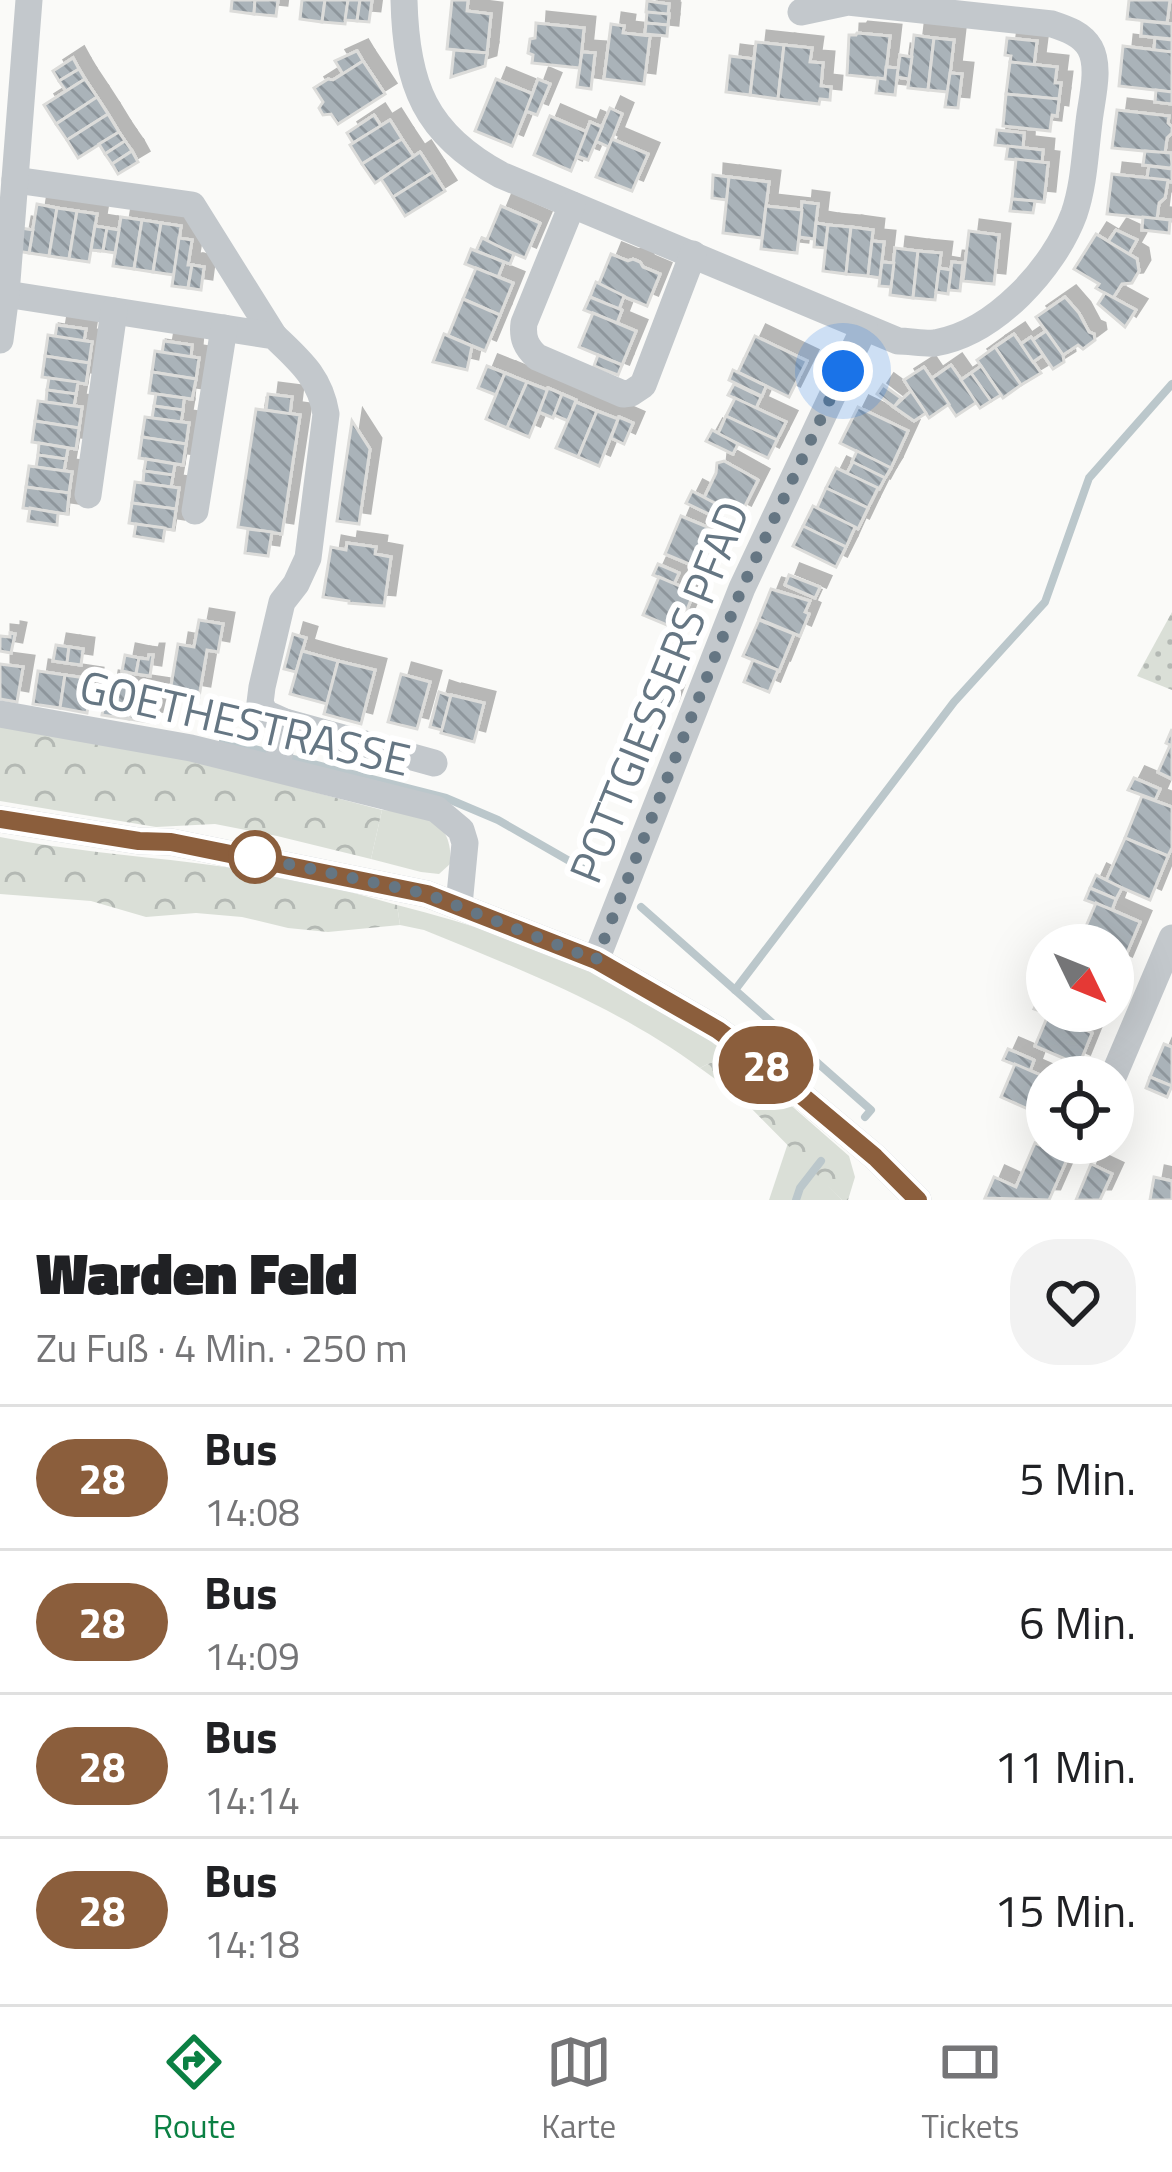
<!DOCTYPE html>
<html lang="de">
<meta charset="utf-8">
<style>
:root{--surface:#fff;--page:#f2f2f2;--text:#202124;--muted:#757577;--line:#e0e0e0;--accent:#0b8043}
body{margin:0;font-family:"Titillium Web",sans-serif;background:var(--page);color:var(--text);height:100vh;display:flex;flex-direction:column;font-size:45px;white-space:nowrap}
*{box-sizing:border-box;margin:0}
p{font-size:39px;color:var(--muted)}
.icon{flex:none;width:66px;height:66px;fill:none;stroke:currentColor;stroke-width:2;stroke-linecap:round;stroke-linejoin:round}
.map{position:relative;height:1200px;overflow:hidden}
.drawer{display:flex;flex-direction:column;background:var(--surface);flex:1}
.drawer>*{flex:none}
.badge{padding:0 24px;border-radius:39px;font-size:42px;line-height:78px}
.needle{width:78px;rotate:133deg}
.controls{position:absolute;left:1026px;top:924px;display:grid;gap:24px}
.controls a{display:grid;place-items:center;width:108px;height:108px;border-radius:50%;background:var(--surface);box-shadow:0 12px 48px #0002;font-size:60px}
.you{position:absolute;width:60px;height:60px;margin:-30px;border:9px solid #fff;border-radius:50%;background:#1a73e8;box-shadow:0 0 0 18px #1a73e833}
.map>.badge{position:absolute;translate:-50% -50%;box-shadow:0 0 0 6px #fff}
.round{display:grid;place-items:center;flex:none;width:126px;height:126px;border-radius:48px;background:var(--page)}
.overview{display:flex;align-items:center;justify-content:space-between;height:204px;padding:0 36px}
h1{font-size:57px;font-weight:800;line-height:90px}
ul{padding:0;list-style:none}
li{display:flex;align-items:center;gap:36px;height:144px;padding:0 36px;border-top:3px solid var(--line)}
li div{flex:1}
li b{display:block;font-size:45px}
li em{font-style:normal}
li .badge{min-width:132px;font-weight:700;text-align:center}
.menu{display:flex;justify-content:space-around;align-items:center;height:168px;border-top:3px solid var(--line);background:var(--surface);font-size:33px;color:var(--muted)}
.menu a{display:grid;justify-items:center;gap:6px}
.menu .on{color:var(--accent)}
.map>svg:first-child{display:block}
</style>
<div class="map">
<svg width="1172" height="1200" viewBox="0 0 1172 1200">
<defs>
<pattern id="forest-crowns" width="20" height="18" patternUnits="userSpaceOnUse" patternTransform="scale(3)"><rect width="20" height="18" fill="#dadfd7"/><path d="M2 6a3 3 0 1 1 6 0M12 15a3 3 0 1 1 6 0" fill="none" stroke="#b4b9b4"/></pattern>
<pattern id="park-dots" width="8" height="8" patternUnits="userSpaceOnUse" patternTransform="scale(3)"><rect width="8" height="8" fill="#dadfd7"/><path d="M2 2h.1M6 6h.1" fill="none" stroke="#b4b9b4" stroke-width="1.8" stroke-linecap="round"/></pattern>
<pattern id="building-back-hatch" width="6" height="6" patternUnits="userSpaceOnUse" patternTransform="scale(3)"><rect width="6" height="6" fill="#aab3b9"/><path d="M-1 5l2 2M0 0l6 6M5-1l2 2" fill="none" stroke="#8e969c"/></pattern>
<filter id="shadow"><feDropShadow dx="11" dy="-11" stdDeviation="0" flood-color="#0004"/></filter>
</defs>
<rect width="100%" height="100%" fill="#fafaf8"/>
<g fill="#dadfd7">
<path d="M382,810C420,813 454,818 450,864L439,874L421,872L371,859Z"/>
<path d="M397,905C492,929 587,962 671,1014C699,1032 726,1053 754,1073L714,1061L700,1068C616,1006 519,969 424,930L400,925Z"/>
<path d="M788,1143L842,1200H769Z"/>
</g>
<g fill="url(#forest-crowns)">
<path d="M0,725L146,748L382,810L371,859L277,836L215,824L156,827L0,801Z"/>
<path d="M0,837C65,850 130,855 195,863C264,871 330,885 397,905L400,925L328,932L288,928L242,917L196,913L146,917L91,901L0,894Z"/>
<path d="M714,1061L754,1073L849,1156L855,1177L848,1200H842L740,1097L700,1068Z"/>
</g>
<path fill="url(#park-dots)" d="M1172,612V690L1137,676Z"/>
<g fill="none" stroke-linecap="round" stroke-linejoin="round">
<g stroke="#bbc7cb" stroke-width="8">
<path d="M223,741L446,798L498,820L592,874"/>
<path d="M641,907L871,1110L865,1117"/>
<path d="M735,990L954,702L1045,602L1089,478L1172,384"/>
<path d="M796,1200L800,1188L821,1161"/>
</g>
</g>
<g fill="url(#building-back-hatch)" stroke="#dcdcda" stroke-width="3" filter="url(#shadow)">
<path d="M232,0H255L254,14L231,11Z"/>
<path d="M255,0H278L276,16L254,14Z"/>
<path d="M302,0H325L322,22L300,19Z"/>
<path d="M325,0H348L345,24L322,22Z"/>
<path d="M348,0H360L357,21L345,20Z"/>
<path d="M360,0H372L369,22L357,21Z"/>
<path d="M452,0H468L467,11L491,14L487,53L447,49Z"/>
<path d="M1129,0H1170L1167,23L1127,19Z"/>
<path d="M647,1L669,4L668,15L646,12Z"/>
<path d="M647,12L669,14L668,25L646,23Z"/>
<path d="M1142,21L1172,24V39L1141,36Z"/>
<path d="M536,23L584,28L580,68L532,63L533,55L528,53L530,39L535,38Z"/>
<path d="M646,23L668,25L667,36L645,34Z"/>
<path d="M611,24L624,26L623,33L650,36L644,84L604,79Z"/>
<path d="M857,33L890,36L885,79L847,75L849,35H856Z"/>
<path d="M914,35L934,38L928,90L908,88Z"/>
<path d="M934,38L954,40L948,92L928,90Z"/>
<path d="M1007,38L1037,41L1034,65L1010,62L1011,56L1005,55Z"/>
<path d="M1155,38L1172,40V52L1154,50Z"/>
<path d="M756,42L784,45L778,99L750,95Z"/>
<path d="M784,45L812,48L810,62L823,63L821,86L831,87L830,100L820,99L819,104L778,99Z"/>
<path d="M1123,46L1172,52V92L1119,86Z"/>
<path d="M454,50L487,53L485,66L451,77Z"/>
<path d="M357,51L363,61L343,74L335,61Z"/>
<path d="M582,52L595,53L591,89L577,87Z"/>
<path d="M900,55L912,57L909,79L897,77Z"/>
<path d="M730,56L754,59L750,95L726,92Z"/>
<path d="M73,58L79,69L59,81L53,71Z"/>
<path d="M363,61L385,94L338,124L331,114L323,115L319,108L323,102L314,88L328,79L333,80Z"/>
<path d="M1010,62L1057,67L1055,83H1061L1059,99L1006,94Z"/>
<path d="M886,67L898,68L895,95L876,93L878,78L885,79Z"/>
<path d="M79,69L85,79L66,91L59,81Z"/>
<path d="M950,73L962,74L958,108L945,107Z"/>
<path d="M85,79L97,97L56,124L44,105Z"/>
<path d="M496,79L533,94L512,146L475,131Z"/>
<path d="M538,79L550,84L537,115L526,111Z"/>
<path d="M1156,90L1172,92V104L1155,102Z"/>
<path d="M1006,94L1059,99L1057,116L1052,115L1050,131L1003,126Z"/>
<path d="M97,97L108,114L67,140L56,124Z"/>
<path d="M610,108L622,114L609,147L596,141Z"/>
<path d="M1117,110L1169,116L1168,123L1172,127V133L1167,138L1165,153L1112,148Z"/>
<path d="M108,114L119,132L78,158L67,140Z"/>
<path d="M374,115L381,126L353,143L347,133Z"/>
<path d="M550,116L587,132L571,171L534,155Z"/>
<path d="M390,120L402,139L362,164L350,145Z"/>
<path d="M590,122L602,127L588,160L577,156Z"/>
<path d="M997,130L1024,133L1023,148L995,145Z"/>
<path d="M119,132L125,141L105,154L99,144Z"/>
<path d="M402,139L414,157L375,183L362,164Z"/>
<path d="M612,139L648,154L632,191L596,177Z"/>
<path d="M125,141L132,151L112,164L105,154Z"/>
<path d="M1008,146L1043,150L1042,162L1006,159Z"/>
<path d="M132,151L138,162L118,174L112,164Z"/>
<path d="M1145,151L1171,153L1172,166L1170,168L1143,165Z"/>
<path d="M420,152L433,172L393,197L381,179Z"/>
<path d="M1016,159L1048,163L1044,202L1012,199Z"/>
<path d="M1149,166L1172,169V182L1147,178Z"/>
<path d="M433,172L445,191L405,216L393,197Z"/>
<path d="M1112,174L1168,180L1165,198L1159,203L1157,219L1107,214Z"/>
<path d="M713,175L729,177L727,200L712,198Z"/>
<path d="M729,177L769,182L762,238L723,233Z"/>
<path d="M1012,199L1035,201L1033,213L1010,211Z"/>
<path d="M802,202L818,204L814,239L799,237Z"/>
<path d="M37,204L57,208L49,256L29,253Z"/>
<path d="M501,206L540,223L525,258L486,242Z"/>
<path d="M766,206L802,210L797,253L761,249Z"/>
<path d="M57,208L77,211L69,259L49,256Z"/>
<path d="M77,211L97,214L89,262L69,259Z"/>
<path d="M121,217L142,220L134,269L113,266Z"/>
<path d="M1143,217L1170,220L1169,233L1142,230Z"/>
<path d="M142,220L161,223L153,272L134,269Z"/>
<path d="M161,223L181,226L174,275L153,272Z"/>
<path d="M816,223L828,225L825,248L814,247Z"/>
<path d="M828,225L851,227L846,274L823,271Z"/>
<path d="M95,226L107,228L103,251L91,250Z"/>
<path d="M851,227L873,230L868,276L846,274Z"/>
<path d="M21,228L33,230L29,253L17,251Z"/>
<path d="M107,228L119,230L115,253L103,251Z"/>
<path d="M1116,230L1137,240L1129,254L1108,242Z"/>
<path d="M969,231L999,235L994,284L963,281Z"/>
<path d="M1096,234L1137,259L1139,271L1132,283L1122,284L1113,298L1096,288L1099,284L1074,269Z"/>
<path d="M179,238L192,240L188,265H192L188,288L172,286Z"/>
<path d="M482,238L514,254L510,264L476,251Z"/>
<path d="M872,241L884,242L880,278L868,276Z"/>
<path d="M895,248L918,251L913,298L890,295Z"/>
<path d="M471,249L504,262L498,277L465,264Z"/>
<path d="M918,251L941,253L935,300L913,298Z"/>
<path d="M611,254L628,261L633,259L640,262L643,267L660,274L647,306L598,286Z"/>
<path d="M882,262L894,263L891,287L879,286Z"/>
<path d="M952,262L963,263L960,291L948,290Z"/>
<path d="M192,265L204,267L201,290L188,288Z"/>
<path d="M476,268L513,283L500,315L463,299Z"/>
<path d="M939,268L951,270L948,294L936,292Z"/>
<path d="M596,282L624,296L619,309L590,297Z"/>
<path d="M1105,293L1136,310L1125,327L1098,304Z"/>
<path d="M590,297L622,310L617,323L584,310Z"/>
<path d="M1065,297L1079,313L1089,332L1094,334L1095,340L1083,349L1078,345L1063,355L1036,317Z"/>
<path d="M463,299L500,315L485,351L448,336Z"/>
<path d="M593,313L636,331L622,365L579,347Z"/>
<path d="M57,325L86,329L84,341L55,337Z"/>
<path d="M1046,331L1063,355L1064,362L1053,369L1033,340Z"/>
<path d="M444,334L472,346L467,370L433,362Z"/>
<path d="M1014,334L1041,373L1021,385L995,347Z"/>
<path d="M48,335L92,342L89,363L45,356Z"/>
<path d="M755,336L807,361L789,397L738,372Z"/>
<path d="M1031,337L1043,355L1033,362L1021,344Z"/>
<path d="M164,341L192,345L191,357L162,353Z"/>
<path d="M995,347L1021,385L1003,398L977,360Z"/>
<path d="M155,351L199,358L196,379L152,372Z"/>
<path d="M598,355L622,365L618,375L594,366Z"/>
<path d="M45,356L89,363L86,384L42,377Z"/>
<path d="M951,365L977,402L956,416L931,379Z"/>
<path d="M487,366L505,373L496,395L478,388Z"/>
<path d="M981,366L1001,395L991,401L971,373Z"/>
<path d="M924,367L949,404L929,418L904,380Z"/>
<path d="M733,370L766,386L762,396L729,380Z"/>
<path d="M152,372L196,379L192,399L149,393Z"/>
<path d="M505,373L527,382L507,428L486,419Z"/>
<path d="M971,373L991,401L980,408L961,380Z"/>
<path d="M49,378L78,382L76,394L47,390Z"/>
<path d="M527,382L548,390L529,437L507,428Z"/>
<path d="M734,384L761,397L756,408L728,395Z"/>
<path d="M883,385L901,398L894,407L877,394Z"/>
<path d="M548,388L562,394L553,418L539,412Z"/>
<path d="M47,390L76,394L74,406L46,402Z"/>
<path d="M911,391L926,413L914,421L894,407Z"/>
<path d="M156,394L184,398L183,410L154,406Z"/>
<path d="M268,394L292,397L290,414L266,410Z"/>
<path d="M562,394L576,400L568,421L554,415Z"/>
<path d="M735,398L786,422L777,440L726,416Z"/>
<path d="M38,401L82,407L79,428L35,421Z"/>
<path d="M576,402L597,411L578,457L556,448Z"/>
<path d="M154,406L183,410L181,422L152,418Z"/>
<path d="M858,407L908,431L891,468L840,443Z"/>
<path d="M256,409L300,415L282,534L238,527Z"/>
<path d="M597,411L618,419L599,466L578,457Z"/>
<path d="M726,416L777,440L768,458L718,434Z"/>
<path d="M145,417L189,423L186,444L142,437Z"/>
<path d="M619,417L633,423L624,444L611,438Z"/>
<path d="M35,421L79,428L76,449L32,442Z"/>
<path d="M352,421L370,449L359,524L337,521Z"/>
<path d="M712,430L738,444L733,454L706,441Z"/>
<path d="M142,437L186,444L183,465L139,458Z"/>
<path d="M39,443L68,448L66,459L38,455Z"/>
<path d="M857,451L891,468L885,478L852,462Z"/>
<path d="M38,455L66,459L64,471L36,467Z"/>
<path d="M146,459L175,464L173,475L144,471Z"/>
<path d="M724,461L758,480L740,516L704,498L716,473L717,463Z"/>
<path d="M853,462L885,478L879,489L847,473Z"/>
<path d="M29,466L72,472L69,493L26,487Z"/>
<path d="M836,468L878,488L868,508L826,488Z"/>
<path d="M144,471L173,475L171,487L143,483Z"/>
<path d="M135,482L179,488L176,509L132,503Z"/>
<path d="M26,487L69,493L67,514L23,508Z"/>
<path d="M826,488L868,508L858,529L817,508Z"/>
<path d="M692,491L724,508L719,519L686,503Z"/>
<path d="M132,503L176,509L173,530L129,523Z"/>
<path d="M813,506L855,527L846,547L803,526Z"/>
<path d="M30,508L58,513L57,525L28,521Z"/>
<path d="M681,516L717,531L701,569L665,554Z"/>
<path d="M136,524L165,528L163,541L134,536Z"/>
<path d="M803,526L846,547L836,567L793,546Z"/>
<path d="M248,529L272,532L268,556L245,553Z"/>
<path d="M347,543L376,547L375,554L391,557L384,606L349,603V601L323,597L331,547L346,550Z"/>
<path d="M658,564L679,573L674,584L653,575Z"/>
<path d="M789,575L820,587L815,598L785,585Z"/>
<path d="M659,577L694,592L679,630L643,615Z"/>
<path d="M771,589L810,601L805,612L809,614L800,636L759,619Z"/>
<path d="M199,620L223,624L218,652L207,650L199,697L170,692L178,644L194,647Z"/>
<path d="M759,620L794,634L779,671L743,656Z"/>
<path d="M10,633L15,634L11,653L0,651V636L10,637Z"/>
<path d="M293,634L306,638L296,672L284,669Z"/>
<path d="M56,645L69,647L67,663L53,661Z"/>
<path d="M69,647L83,649L81,665L67,663Z"/>
<path d="M302,651L338,661L327,704L290,694Z"/>
<path d="M125,655L139,658L136,674L122,671Z"/>
<path d="M149,655H153L150,676L136,674L139,658L148,659Z"/>
<path d="M753,660L778,670L769,692L744,682Z"/>
<path d="M338,661L375,670L361,724L324,714Z"/>
<path d="M0,664L23,667L17,702L0,699Z"/>
<path d="M38,671L65,675L60,708L33,704Z"/>
<path d="M401,674L430,682L417,729L388,722Z"/>
<path d="M65,675L92,679L87,713L60,708Z"/>
<path d="M108,682L134,686L129,719L102,715Z"/>
<path d="M134,686L161,690L156,723L129,719Z"/>
<path d="M439,692L451,696L442,730L430,727Z"/>
<path d="M663,693L673,696L667,712L657,708Z"/>
<path d="M451,695L484,703L474,742L441,733Z"/>
<path d="M1172,729V779L1158,772L1170,745L1166,743Z"/>
<path d="M1134,778L1160,789L1155,800L1128,790Z"/>
<path d="M1142,796L1172,807V848L1168,856L1125,838Z"/>
<path d="M1125,838L1168,856L1150,900L1106,881Z"/>
<path d="M1096,875L1122,888L1116,899L1090,888Z"/>
<path d="M1090,888L1116,899L1112,910L1085,900Z"/>
<path d="M1096,903L1140,922L1121,967L1113,963V945H1078Z"/>
<path d="M1040,997L1047,1000V1011H1070L1065,1020L1034,1009Z"/>
<path d="M1049,1013L1092,1033L1079,1065L1035,1046Z"/>
<path d="M1164,1044L1172,1047V1086L1150,1077Z"/>
<path d="M1008,1049L1034,1060L1030,1071L1003,1060Z"/>
<path d="M1015,1064L1047,1078V1109L1044,1116L1001,1097Z"/>
<path d="M1150,1077L1172,1086L1167,1097L1146,1088Z"/>
<path d="M1035,1143L1068,1157L1049,1200L985,1198L994,1177L1016,1187Z"/>
<path d="M1091,1164L1112,1174L1100,1200H1076Z"/>
<path d="M1154,1177L1172,1181V1200H1150Z"/>
</g>
<g fill="none" stroke-linecap="round" stroke-linejoin="round">
<g stroke="#c3c8cc" stroke-width="27">
<path d="M404,0C406,85 425,134 501,175L898,341C910,341 924,344 935,343C995,333 1054,268 1074,214C1084,185 1085,153 1089,122C1091,101 1101,68 1090,48C1082,34 1067,29 1052,24L848,2L801,12"/>
<path d="M15,180L192,205L274,336"/>
<path d="M572,205L524,323C522,338 526,347 537,357L623,394L631,393L643,385L693,254"/>
<path d="M0,293L274,336C300,361 320,377 326,414L308,558L296,584L282,602L262,687L260,703L265,713L285,722L277,768"/>
<path d="M0,340L6,294L29,0"/>
<path d="M88,495L114,311"/>
<path d="M195,511L224,328"/>
<path d="M0,714L191,748L436,809L461,830L465,843L459,905"/>
<path d="M285,722L434,763"/>
<path d="M0,819L139,841L171,842L427,894L596,960L718,1030L764,1064L875,1157L918,1200"/>
<path d="M596,960L742,588L864,328"/>
<path d="M1113,1077L1172,938"/>
</g>
</g>
<g fill="none" stroke-linecap="round" stroke-linejoin="round">
<g stroke="#fff" stroke-width="27">
<path id="line" d="M0,819L139,841L171,842L427,894L596,960L718,1030L764,1064L875,1157L918,1200"/>
</g>
<use href="#line" stroke="#8b5e3c" stroke-width="18"/>
<path stroke="#657683" stroke-width="12" stroke-dasharray="0 21.6" d="M255,857L251,856L427,894L596,960L742,588L843,371"/>
</g>
<circle fill="#fff" stroke="#8b5e3c" stroke-width="6" cx="255" cy="857" r="24"/>
<g text-anchor="middle" stroke-width="12" stroke-linejoin="round" paint-order="stroke">
<g font-size="45" fill="#657683" stroke="#fff">
<text transform="translate(659 692) rotate(-68)" y="16">POTTGIESSERS PFAD</text>
<text transform="translate(245 723) rotate(13)" y="16">GOETHESTRASSE</text>
</g>
</g>
</svg>
<div class="controls">
<a><svg class="needle" viewBox="-14 -14 28 28"><path d="M0-13l5 13h-10z" fill="#e53935"/><path d="M0 13l5-13h-10z" fill="#757577"/></svg></a>
<a><svg class="icon" aria-label="locate" viewBox="0 0 24 24"><circle cx="12" cy="12" r="6"/><path d="M12 2v4M12 18v4M2 12h4M18 12h4"/></svg></a>
</div>
<div class="you" style="left:843px;top:371px"></div>
<b class="badge" style="left:766px;top:1065px;background:#8b5e3c;color:#fff">28</b>
</div>
<section class="drawer">
<div class="overview"><div><h1>Warden Feld</h1><p>Zu Fuß · 4 Min. · 250 m</p></div><a class="round"><svg class="icon" aria-label="heart" viewBox="0 0 24 24"><path d="M12 20l-8-8c-3-5 5-10 8-4 3-6 11-1 8 4z"/></svg></a></div>
<ul>
<li><span class="badge" style="background:#8b5e3c;color:#fff">28</span><div><b>Bus</b><p>14:08</p></div><em>5 Min.</em></li>
<li><span class="badge" style="background:#8b5e3c;color:#fff">28</span><div><b>Bus</b><p>14:09</p></div><em>6 Min.</em></li>
<li><span class="badge" style="background:#8b5e3c;color:#fff">28</span><div><b>Bus</b><p>14:14</p></div><em>11 Min.</em></li>
<li><span class="badge" style="background:#8b5e3c;color:#fff">28</span><div><b>Bus</b><p>14:18</p></div><em>15 Min.</em></li>
</ul>
</section>
<nav class="menu">
<a class="on"><svg class="icon" aria-label="directions" viewBox="0 0 24 24"><path d="M12 3l9 9-9 9-9-9zM9 14v-3h6M13 9l2 2-2 2"/></svg>Route</a>
<a><svg class="icon" aria-label="map" viewBox="0 0 24 24"><path d="M3 6l6-2 6 2 6-2v14l-6 2-6-2-6 2zM9 4v14M15 6v14"/></svg>Karte</a>
<a><svg class="icon" aria-label="tickets" viewBox="0 0 24 24"><path d="M3 7h18v10H3zM15 7v10"/></svg>Tickets</a>
</nav>
